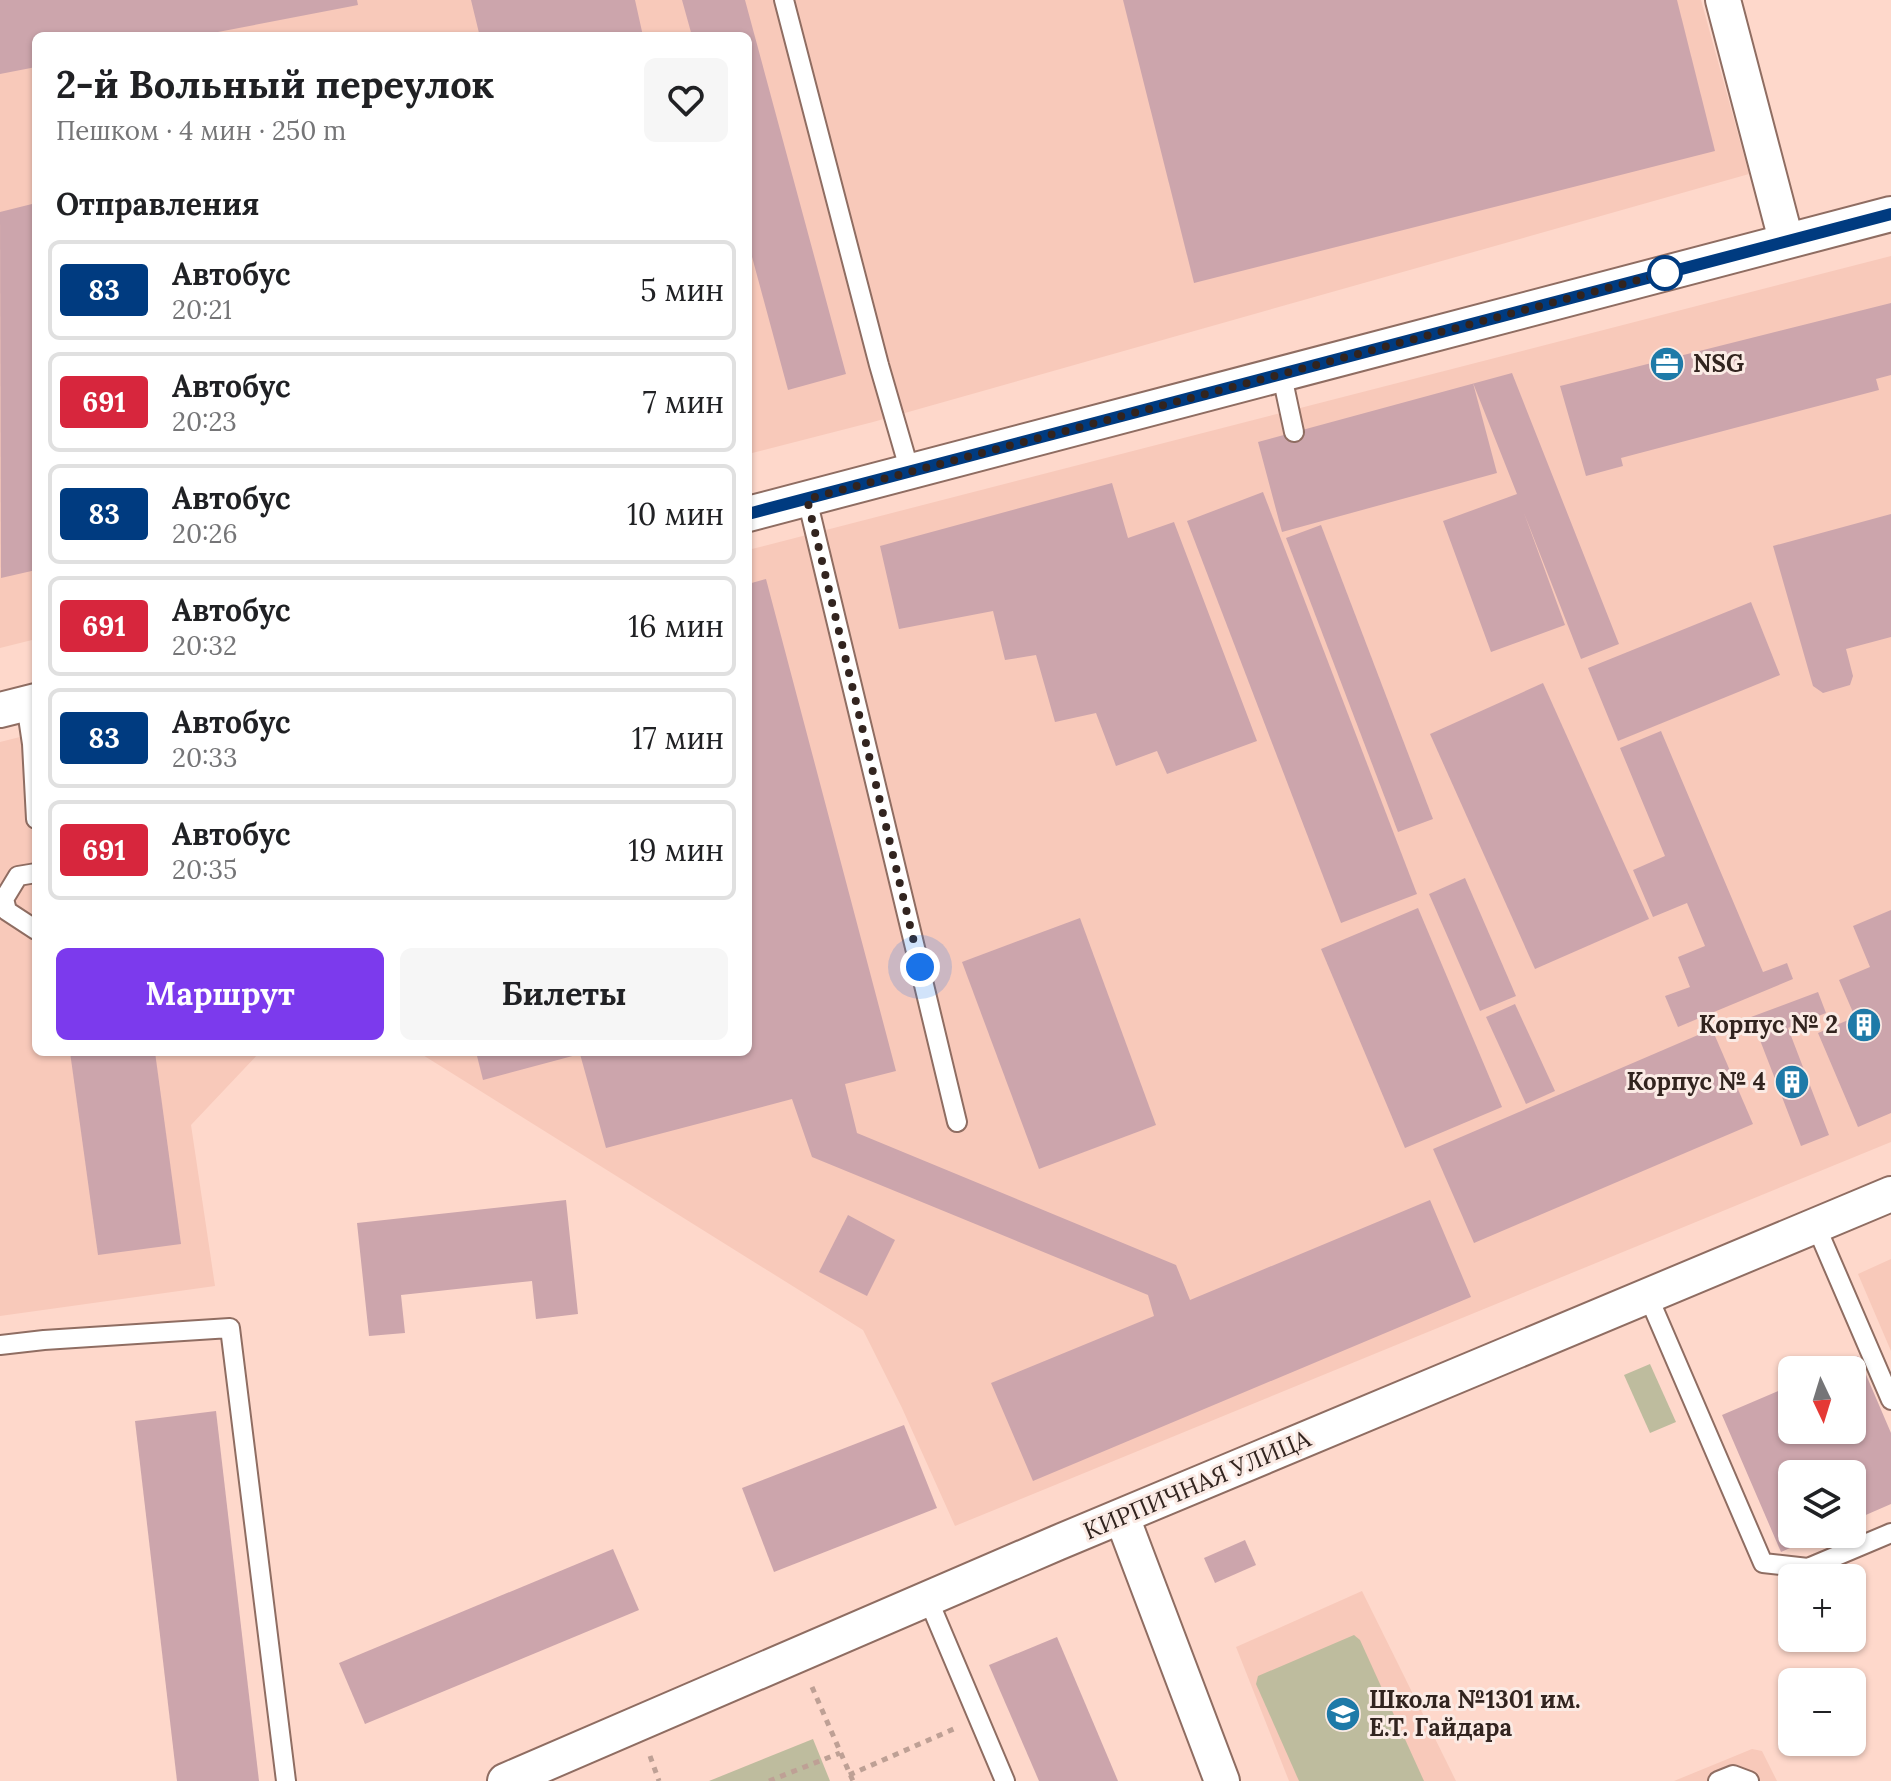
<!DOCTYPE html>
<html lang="ru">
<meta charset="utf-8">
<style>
:root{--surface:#fff;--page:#f6f6f6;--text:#202124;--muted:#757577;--line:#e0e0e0;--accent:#7c3aed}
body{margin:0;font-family:Lora,serif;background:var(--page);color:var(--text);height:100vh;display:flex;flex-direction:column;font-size:30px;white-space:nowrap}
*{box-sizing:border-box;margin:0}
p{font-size:26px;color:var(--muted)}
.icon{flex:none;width:44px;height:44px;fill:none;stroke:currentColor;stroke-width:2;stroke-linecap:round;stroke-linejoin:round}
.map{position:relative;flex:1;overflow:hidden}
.details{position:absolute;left:32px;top:32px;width:720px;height:1024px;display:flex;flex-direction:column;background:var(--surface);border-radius:12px;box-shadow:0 2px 6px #0004}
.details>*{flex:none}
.badge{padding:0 16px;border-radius:6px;font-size:28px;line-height:52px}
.needle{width:52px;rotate:176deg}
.buttons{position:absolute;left:1778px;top:1356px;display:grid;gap:16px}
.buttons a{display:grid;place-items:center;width:88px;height:88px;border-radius:12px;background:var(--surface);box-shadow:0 2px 6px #0004;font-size:40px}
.you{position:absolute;width:40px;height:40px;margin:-20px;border:6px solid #fff;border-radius:50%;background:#1a73e8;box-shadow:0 0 0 12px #1a73e833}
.map>.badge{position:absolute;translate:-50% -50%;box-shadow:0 0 0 4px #fff}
h2{padding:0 24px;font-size:30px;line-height:72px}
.round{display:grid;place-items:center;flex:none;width:84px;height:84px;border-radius:12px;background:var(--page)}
.headline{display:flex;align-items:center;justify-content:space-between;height:136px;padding:0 24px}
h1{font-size:38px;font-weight:700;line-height:60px}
.action{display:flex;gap:16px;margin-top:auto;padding:16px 24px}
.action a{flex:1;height:92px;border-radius:12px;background:var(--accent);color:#fff;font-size:32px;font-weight:700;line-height:92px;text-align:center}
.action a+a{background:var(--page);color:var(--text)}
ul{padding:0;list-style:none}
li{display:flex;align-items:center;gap:24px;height:100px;margin:0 16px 12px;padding:0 8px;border:4px solid var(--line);border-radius:12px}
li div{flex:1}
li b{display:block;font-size:30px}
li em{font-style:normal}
li .badge{min-width:88px;font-weight:700;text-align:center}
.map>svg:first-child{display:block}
</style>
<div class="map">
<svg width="1891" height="1781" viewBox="0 0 1891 1781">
<rect width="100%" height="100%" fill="#fed8cb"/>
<g fill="#f8c9ba">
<path d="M0,0H1701L1749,174L873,422L748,454V36H36V639L0,648Z"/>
<path d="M1891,256V1142L955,1526L902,1408L863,1330L418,1052H748V550Z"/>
<path d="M36,733V1052H260L191,1125L215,1286L0,1316V742Z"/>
<path d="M1891,1259V1351L1858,1274Z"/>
<path d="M1362,1591L1456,1781H1289L1236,1647Z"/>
<path d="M1752,1749L1762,1751L1777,1781H1674Z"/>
</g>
<g fill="#bebc9e">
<path d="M1650,1364L1676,1422L1650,1433L1624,1375Z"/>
<path d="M1354,1635L1360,1640L1424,1781H1299L1256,1684L1258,1676Z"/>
<path d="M813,1739L830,1781H709Z"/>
</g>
<g fill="#cca5ac">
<path d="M0,0H357L358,5L197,36H36V67L0,74Z"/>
<path d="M471,0H635L643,36H471L479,33Z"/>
<path d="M682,0H745L846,374L788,390L748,242V36H692Z"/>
<path d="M1123,0H1677L1715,151L1194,283Z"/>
<path d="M36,203V570L1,578L0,212Z"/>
<path d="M1891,303V375L1876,379L1879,390L1621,458L1623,466L1586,476L1560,386Z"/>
<path d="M1512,373L1619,644L1581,659L1524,513L1565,625L1491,652L1443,521L1517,494L1473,383L1497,473L1282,532L1258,442Z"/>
<path d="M1112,483L1128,538L1174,522L1257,741L1167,774L1157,751L1116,766L1096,713L1055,722L1036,655L1005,660L993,611L899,629L880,546Z"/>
<path d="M1263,492L1417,894L1341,923L1187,521Z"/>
<path d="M1891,514V637L1846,649L1853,676L1850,685L1823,693L1813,686L1773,546Z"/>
<path d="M1321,525L1433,819L1398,832L1286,538Z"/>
<path d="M766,579L896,1071L845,1084L857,1133L1176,1265L1190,1300L1430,1200L1471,1297L1033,1481L991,1383L1154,1316L1148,1295L812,1157L792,1099L606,1148L580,1054L483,1080L476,1052H748V584Z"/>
<path d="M1751,602L1780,675L1618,741L1588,668Z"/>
<path d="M1543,683L1649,919L1535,969L1430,734Z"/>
<path d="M1661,731L1763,972L1787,963L1793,979L1678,1027L1665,996L1690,987L1678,957L1705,946L1687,903L1653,917L1633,870L1665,856L1620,748Z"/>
<path d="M1465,878L1516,996L1480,1011L1429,894Z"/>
<path d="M1418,908L1502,1107L1405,1148L1321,949Z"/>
<path d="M1891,910V1113L1858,1127L1818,1033L1855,1017L1839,980L1870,967L1853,926Z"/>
<path d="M1080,918L1156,1125L1039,1169L962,962Z"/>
<path d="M1818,992L1826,1013L1788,1028L1829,1135L1801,1146L1751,1017Z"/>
<path d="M1515,1004L1555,1091L1526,1104L1486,1017Z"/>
<path d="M1712,1029L1753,1124L1474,1243L1433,1149Z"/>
<path d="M70,1052H155L181,1244L98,1255Z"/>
<path d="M566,1200L578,1314L536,1319L532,1281L401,1295L405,1333L369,1336L357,1223Z"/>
<path d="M848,1215L895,1240L867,1296L819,1272Z"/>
<path d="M1858,1356L1891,1433V1504L1852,1521V1474H1792V1534H1822L1781,1552L1722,1415L1792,1385V1430H1852V1370H1826Z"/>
<path d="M216,1411L259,1781H177L135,1421Z"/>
<path d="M904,1425L937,1508L774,1572L742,1488Z"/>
<path d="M1245,1540L1256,1565L1215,1583L1204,1558Z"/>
<path d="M613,1549L639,1610L365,1724L339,1663Z"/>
<path d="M1057,1637L1118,1781H1039L1001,1693L989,1665Z"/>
</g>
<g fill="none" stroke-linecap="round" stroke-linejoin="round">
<g stroke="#8f6d62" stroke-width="22">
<g id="service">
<path d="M784,0L879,365L910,472"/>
<path d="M1282,376L1294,432"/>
<path d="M807,499L957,1122"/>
<path d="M26,704L32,744L36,819"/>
<path d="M36,873L18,876L4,899L7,911L36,930"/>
<path d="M1816,1226L1891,1400"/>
<path d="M1648,1296L1763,1563L1808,1568L1891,1533"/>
<path d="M0,1345L44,1340L230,1328L286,1781"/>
<path d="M928,1599L1005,1781"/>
<path d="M1718,1781L1733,1775L1749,1781"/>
</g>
</g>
<g stroke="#8f6d62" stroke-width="38">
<g id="minor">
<path d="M1723,0L1786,240"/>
<path d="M748,514L1891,214"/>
<path d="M0,710L36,701"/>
<path d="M1122,1517L1222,1781"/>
<path d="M505,1781L1057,1543L1891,1194"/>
</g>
</g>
<g stroke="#bea095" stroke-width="5" stroke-dasharray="6 6" stroke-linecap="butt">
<path d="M812,1687L853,1781"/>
<path d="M650,1756L659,1781"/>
<path d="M849,1775L956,1728"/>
<path d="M769,1781L840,1753"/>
</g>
<use href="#service" stroke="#fff" stroke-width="18"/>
<use href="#minor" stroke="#fff" stroke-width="34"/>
</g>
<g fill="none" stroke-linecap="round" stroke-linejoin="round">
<g stroke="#fff" stroke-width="18">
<path id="line" d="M748,514L1891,214"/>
</g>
<use href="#line" stroke="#003b80" stroke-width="12"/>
<path stroke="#32241f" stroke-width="8" stroke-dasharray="0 14.4" d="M920,967L807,499L1665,273"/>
</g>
<defs>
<g id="office-disc" transform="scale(1.8)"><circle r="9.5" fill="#1e7aa8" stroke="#fbebe5"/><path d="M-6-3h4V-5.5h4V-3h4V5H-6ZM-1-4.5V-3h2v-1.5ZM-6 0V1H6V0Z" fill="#fff"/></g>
<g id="building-disc" transform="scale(1.8)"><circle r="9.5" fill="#1e7aa8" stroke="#fbebe5"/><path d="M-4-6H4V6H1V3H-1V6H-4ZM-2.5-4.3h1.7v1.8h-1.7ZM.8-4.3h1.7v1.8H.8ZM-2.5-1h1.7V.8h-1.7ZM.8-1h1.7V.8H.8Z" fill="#fff"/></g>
<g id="school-disc" transform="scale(1.8)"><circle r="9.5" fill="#1e7aa8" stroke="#fbebe5"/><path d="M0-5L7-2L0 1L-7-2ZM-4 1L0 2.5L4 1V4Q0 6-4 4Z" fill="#fff"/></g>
</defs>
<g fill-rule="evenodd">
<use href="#office-disc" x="1667" y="364"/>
<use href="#building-disc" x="1864" y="1025"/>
<use href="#building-disc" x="1792" y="1082"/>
<use href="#school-disc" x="1343" y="1714"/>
</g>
<circle fill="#fff" stroke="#003b80" stroke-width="4" cx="1665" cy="273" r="16"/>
<g text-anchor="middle" stroke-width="6" stroke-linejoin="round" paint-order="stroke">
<g font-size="24" font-weight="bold" fill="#32241f" stroke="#fbebe5" text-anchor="start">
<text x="1693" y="372">NSG</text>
<text x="1838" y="1033" text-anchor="end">Корпус № 2</text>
<text x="1766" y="1090" text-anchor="end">Корпус № 4</text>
<text x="1369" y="1708">Школа №1301 им.<tspan x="1369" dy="28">Е.Т. Гайдара</tspan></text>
</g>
<g font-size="24" fill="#32241f" stroke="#fbebe5">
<text transform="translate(1197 1485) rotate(-23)" y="8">КИРПИЧНАЯ УЛИЦА</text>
</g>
</g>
</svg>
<div class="buttons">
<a><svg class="needle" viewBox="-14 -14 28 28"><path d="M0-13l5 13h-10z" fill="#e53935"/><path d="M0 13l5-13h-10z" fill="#757577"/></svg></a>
<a><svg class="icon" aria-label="layers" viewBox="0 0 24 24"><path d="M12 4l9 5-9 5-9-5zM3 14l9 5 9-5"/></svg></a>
<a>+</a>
<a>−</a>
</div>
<div class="you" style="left:920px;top:967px"></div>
<section class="details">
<div class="headline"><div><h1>2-й Вольный переулок</h1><p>Пешком · 4 мин · 250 m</p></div><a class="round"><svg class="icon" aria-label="heart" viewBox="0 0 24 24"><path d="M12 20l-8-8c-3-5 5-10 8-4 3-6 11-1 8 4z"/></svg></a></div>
<h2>Отправления</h2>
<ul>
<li><span class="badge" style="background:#003b80;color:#fff">83</span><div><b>Автобус</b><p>20:21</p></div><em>5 мин</em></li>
<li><span class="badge" style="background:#d7263d;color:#fff">691</span><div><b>Автобус</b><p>20:23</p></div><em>7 мин</em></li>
<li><span class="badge" style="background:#003b80;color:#fff">83</span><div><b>Автобус</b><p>20:26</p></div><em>10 мин</em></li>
<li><span class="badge" style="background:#d7263d;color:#fff">691</span><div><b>Автобус</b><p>20:32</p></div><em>16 мин</em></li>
<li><span class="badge" style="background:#003b80;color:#fff">83</span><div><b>Автобус</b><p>20:33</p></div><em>17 мин</em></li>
<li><span class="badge" style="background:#d7263d;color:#fff">691</span><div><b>Автобус</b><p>20:35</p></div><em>19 мин</em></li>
</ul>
<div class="action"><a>Маршрут</a><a>Билеты</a></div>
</section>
</div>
